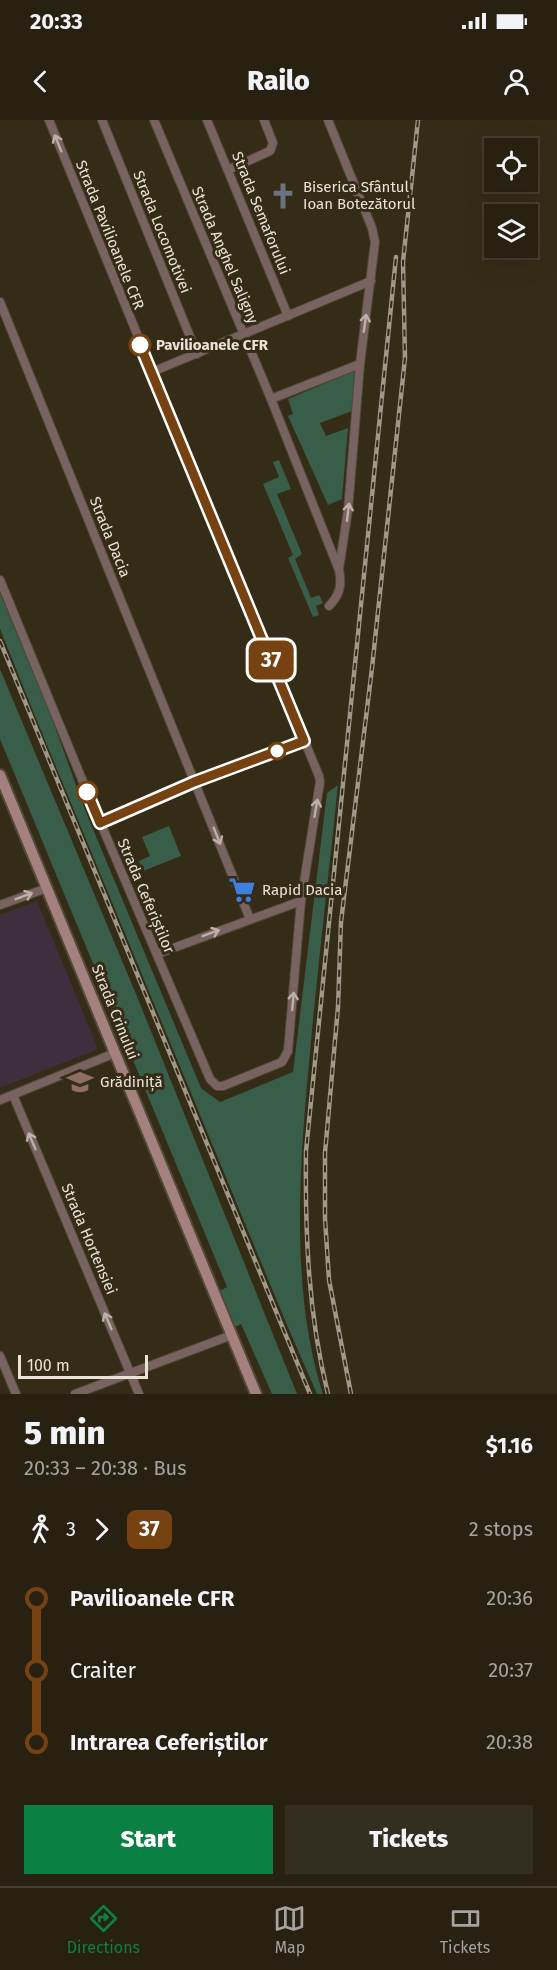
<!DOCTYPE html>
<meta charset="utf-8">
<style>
:root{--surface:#282112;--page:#342e20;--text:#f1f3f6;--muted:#a5a39f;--line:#443e32;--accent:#0b8043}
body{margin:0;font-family:"Fira Sans",sans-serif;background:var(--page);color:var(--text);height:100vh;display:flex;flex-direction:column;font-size:22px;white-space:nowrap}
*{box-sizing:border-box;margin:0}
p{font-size:20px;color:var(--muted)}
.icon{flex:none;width:33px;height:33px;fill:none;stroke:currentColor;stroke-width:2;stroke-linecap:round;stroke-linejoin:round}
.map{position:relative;height:1274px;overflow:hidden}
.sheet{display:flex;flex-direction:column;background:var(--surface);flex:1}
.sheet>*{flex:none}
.badge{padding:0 12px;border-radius:9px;font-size:21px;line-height:39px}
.tools{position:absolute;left:484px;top:18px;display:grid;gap:12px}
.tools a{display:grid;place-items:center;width:54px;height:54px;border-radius:0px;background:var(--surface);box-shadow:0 6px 24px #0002,0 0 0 2px var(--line);font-size:30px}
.scale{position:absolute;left:18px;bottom:15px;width:130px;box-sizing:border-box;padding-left:6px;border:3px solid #e9e3d7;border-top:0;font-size:16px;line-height:21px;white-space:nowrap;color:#e9e3d7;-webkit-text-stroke:4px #352c18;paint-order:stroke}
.map>.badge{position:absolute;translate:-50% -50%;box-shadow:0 0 0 3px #fff}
.legs{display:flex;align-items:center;gap:9px;height:66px;padding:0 24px;font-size:20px}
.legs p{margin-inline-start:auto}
.summary{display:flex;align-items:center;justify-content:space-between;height:102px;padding:0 24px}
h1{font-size:33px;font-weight:800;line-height:45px}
.primary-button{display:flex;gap:12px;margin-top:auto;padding:12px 24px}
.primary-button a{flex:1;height:69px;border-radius:0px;background:var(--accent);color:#fff;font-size:24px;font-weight:800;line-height:69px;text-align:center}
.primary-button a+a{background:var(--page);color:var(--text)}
ul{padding:0 24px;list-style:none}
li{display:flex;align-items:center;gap:21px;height:72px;font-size:22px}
li i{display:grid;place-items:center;width:9px;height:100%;margin:0 8px;background:currentColor}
li i::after{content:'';width:15px;height:15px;margin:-8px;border:4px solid;border-radius:50%;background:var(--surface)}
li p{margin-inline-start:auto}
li:first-child i{background:linear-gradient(#0000 50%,currentColor 0)}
li:last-child i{background:linear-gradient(currentColor 50%,#0000 0)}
.status{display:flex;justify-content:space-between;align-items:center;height:42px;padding:0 30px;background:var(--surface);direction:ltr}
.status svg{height:16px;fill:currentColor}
header{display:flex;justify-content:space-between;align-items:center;height:78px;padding:0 24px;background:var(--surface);font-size:27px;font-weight:800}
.tab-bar{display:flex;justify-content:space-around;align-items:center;height:84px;border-top:2px solid var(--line);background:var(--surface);font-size:16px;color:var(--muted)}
.tab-bar a{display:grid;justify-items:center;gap:3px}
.tab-bar .on{color:var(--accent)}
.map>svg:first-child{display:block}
</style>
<div class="status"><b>20:33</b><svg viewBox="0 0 49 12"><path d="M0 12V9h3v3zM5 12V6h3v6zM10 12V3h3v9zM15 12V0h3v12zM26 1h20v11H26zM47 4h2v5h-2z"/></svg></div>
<header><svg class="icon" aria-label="back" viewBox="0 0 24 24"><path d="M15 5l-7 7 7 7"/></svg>Railo<svg class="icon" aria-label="person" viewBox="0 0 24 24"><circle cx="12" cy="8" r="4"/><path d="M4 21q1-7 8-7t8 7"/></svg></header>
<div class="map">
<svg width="557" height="1274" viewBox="0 0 557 1274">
<rect width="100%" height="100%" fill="#352c18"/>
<path fill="#3d2f3d" d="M37,781L98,929L0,968V795Z"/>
<g fill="#385d48">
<path d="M356,250L352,291L320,303L326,316L348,308L342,379L328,385L288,296L293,294L288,279Z"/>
<path d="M279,340L291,369L277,374L302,434L295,439L311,478L319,475L323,483L316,486L319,495L313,497L288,438L293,435L263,364L279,357L273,342Z"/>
<path d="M0,473L50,593L85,690L201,968L220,982L293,952L327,673L338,665C329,754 318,843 310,932C300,1040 289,1169 323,1274H317L287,1205L35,596L0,509Z"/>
<path d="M0,549L136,874L297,1274H272L241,1204L233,1208L218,1172L227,1167L0,619Z"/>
<path d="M169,706L181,736L143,751L139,741L150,736L142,717Z"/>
</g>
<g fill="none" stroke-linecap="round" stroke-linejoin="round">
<g stroke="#524937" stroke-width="10">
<g id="street">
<path d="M102,0L197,234"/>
<path d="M154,0L271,279L339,450C342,465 340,475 329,486"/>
<path d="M207,0L288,196"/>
<path d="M328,0L372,108L375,122L360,244L348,390L339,449"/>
<path d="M228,50L270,31L273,23L264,0"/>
<path d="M0,182L250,799"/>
<path d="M152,252L371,161"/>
<path d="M271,279L360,244"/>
<path d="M0,460L86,669L210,959L217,966H223L282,942L288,931L301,781L320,662L319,656L49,0"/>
<path d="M100,703L194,662L304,621"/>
<path d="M0,785L47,768"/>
<path d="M157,834L301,781"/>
<path d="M13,975L139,1274"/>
<path d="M0,980L115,933"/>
<path d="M0,1236L16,1274"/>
<path d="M75,1274L232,1215"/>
</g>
</g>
<g stroke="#524937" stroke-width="14">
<path id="secondary" d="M0,655L256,1274"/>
</g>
<use href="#street" stroke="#796361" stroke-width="8"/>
<use href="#secondary" stroke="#a4817e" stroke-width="10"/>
<g stroke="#9f9788" stroke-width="4.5">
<g id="rail">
<path d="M0,521L310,1274"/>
<path d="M328,1274C308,1194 305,1113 306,1031L396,137"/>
<path d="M351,1274L329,1160L325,1098V1033L338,887L341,802L372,548L405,238L403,142L418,0"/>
</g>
</g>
<use href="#rail" stroke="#352c18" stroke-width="2" stroke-dasharray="7" stroke-linecap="butt"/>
</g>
<defs><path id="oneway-shaft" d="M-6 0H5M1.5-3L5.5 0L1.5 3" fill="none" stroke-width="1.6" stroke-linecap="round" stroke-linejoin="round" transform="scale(1.5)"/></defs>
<g stroke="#bcb0a8">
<use href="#oneway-shaft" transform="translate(58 23) rotate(-112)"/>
<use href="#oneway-shaft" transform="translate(365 203) rotate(-82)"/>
<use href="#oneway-shaft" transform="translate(348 392) rotate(-83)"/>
<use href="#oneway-shaft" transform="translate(316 688) rotate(-80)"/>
<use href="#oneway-shaft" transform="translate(217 716) rotate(68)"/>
<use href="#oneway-shaft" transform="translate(24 776) rotate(-21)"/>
<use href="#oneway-shaft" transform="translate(211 813) rotate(-20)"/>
<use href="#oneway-shaft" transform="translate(293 881) rotate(-85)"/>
<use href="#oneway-shaft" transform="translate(32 1021) rotate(-113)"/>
<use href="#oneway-shaft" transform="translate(108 1201) rotate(-113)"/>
</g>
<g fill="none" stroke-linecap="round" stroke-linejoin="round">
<g stroke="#fff" stroke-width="14">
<path id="line-1" d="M87,672L100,703L194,662L304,621L140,225"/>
</g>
<use href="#line-1" stroke="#764212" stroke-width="9"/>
</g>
<defs>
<g id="church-bare" transform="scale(2.07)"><path d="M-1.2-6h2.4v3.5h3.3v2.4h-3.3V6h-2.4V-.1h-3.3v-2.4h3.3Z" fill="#6b7280" stroke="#352c18" stroke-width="2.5" paint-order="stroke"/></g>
<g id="supermarket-bare" transform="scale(2.07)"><path d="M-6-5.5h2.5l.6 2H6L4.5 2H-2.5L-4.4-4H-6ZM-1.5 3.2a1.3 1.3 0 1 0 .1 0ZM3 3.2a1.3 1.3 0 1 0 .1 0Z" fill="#3f7fe0" stroke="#352c18" stroke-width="2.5" paint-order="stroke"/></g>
<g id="school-bare" transform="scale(2.07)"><path d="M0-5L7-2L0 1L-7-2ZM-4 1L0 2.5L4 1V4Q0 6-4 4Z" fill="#8d6e63" stroke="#352c18" stroke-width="2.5" paint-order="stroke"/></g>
</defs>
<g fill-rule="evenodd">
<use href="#church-bare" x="283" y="76"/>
<use href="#supermarket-bare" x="242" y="770"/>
<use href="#school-bare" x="80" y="962"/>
</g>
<g fill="#fff" stroke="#764212" stroke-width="3">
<circle cx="140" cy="225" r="10"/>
<circle cx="277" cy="631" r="8"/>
<circle cx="87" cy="672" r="10"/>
</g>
<g text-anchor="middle" stroke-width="6" stroke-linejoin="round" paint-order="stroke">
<g font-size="15" fill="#e9e3d7" stroke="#352c18" text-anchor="start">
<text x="303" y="72">Biserica Sfântul<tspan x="303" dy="17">Ioan Botezătorul</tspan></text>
<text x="262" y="775">Rapid Dacia</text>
<text x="100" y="967">Grădiniță</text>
</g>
<g font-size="15" fill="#e9e3d7" stroke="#352c18">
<text transform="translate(261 93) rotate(68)" y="5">Strada Semaforului</text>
<text transform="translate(162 112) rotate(68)" y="5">Strada Locomotivei</text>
<text transform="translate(110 115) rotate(68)" y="5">Strada Pavilioanele CFR</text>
<text transform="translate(225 135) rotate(67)" y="5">Strada Anghel Saligny</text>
<text transform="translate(110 417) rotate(68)" y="5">Strada Dacia</text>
<text transform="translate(146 776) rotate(67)" y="5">Strada Ceferiștilor</text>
<text transform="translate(115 892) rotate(68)" y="5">Strada Crinului</text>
<text transform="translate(89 1119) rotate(67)" y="5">Strada Hortensiei</text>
</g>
<g font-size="15" font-weight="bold" fill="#e9e3d7" stroke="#352c18" text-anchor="start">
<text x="156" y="230">Pavilioanele CFR</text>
</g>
</g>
</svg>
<div class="tools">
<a><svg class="icon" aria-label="locate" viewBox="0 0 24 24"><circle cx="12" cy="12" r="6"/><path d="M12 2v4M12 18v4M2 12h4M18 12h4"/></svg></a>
<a><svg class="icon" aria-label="layers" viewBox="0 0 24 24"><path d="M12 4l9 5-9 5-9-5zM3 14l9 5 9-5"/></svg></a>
</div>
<div class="scale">100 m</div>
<b class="badge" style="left:271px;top:540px;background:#764212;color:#fff">37</b>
</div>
<section class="sheet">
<div class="summary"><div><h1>5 min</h1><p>20:33 – 20:38 · Bus</p></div><b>$1.16</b></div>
<div class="legs"><svg class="icon" aria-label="walk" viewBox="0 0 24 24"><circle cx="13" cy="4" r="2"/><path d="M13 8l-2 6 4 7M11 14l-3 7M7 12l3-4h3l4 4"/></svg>3<svg class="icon" aria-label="forward" viewBox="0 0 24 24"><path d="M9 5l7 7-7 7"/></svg><b class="badge" style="background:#764212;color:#fff">37</b><p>2 stops</p></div>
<ul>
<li><i style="color:#764212"></i><b>Pavilioanele CFR</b><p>20:36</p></li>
<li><i style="color:#764212"></i><span>Craiter</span><p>20:37</p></li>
<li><i style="color:#764212"></i><b>Intrarea Ceferiștilor</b><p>20:38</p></li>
</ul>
<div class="primary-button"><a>Start</a><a>Tickets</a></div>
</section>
<nav class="tab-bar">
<a class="on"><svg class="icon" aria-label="directions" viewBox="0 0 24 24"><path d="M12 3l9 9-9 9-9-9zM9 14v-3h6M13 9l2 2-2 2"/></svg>Directions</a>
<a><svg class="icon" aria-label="map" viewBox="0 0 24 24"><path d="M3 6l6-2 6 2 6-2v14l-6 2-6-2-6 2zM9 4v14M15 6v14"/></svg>Map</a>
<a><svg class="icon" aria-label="tickets" viewBox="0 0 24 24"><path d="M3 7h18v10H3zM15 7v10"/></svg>Tickets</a>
</nav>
